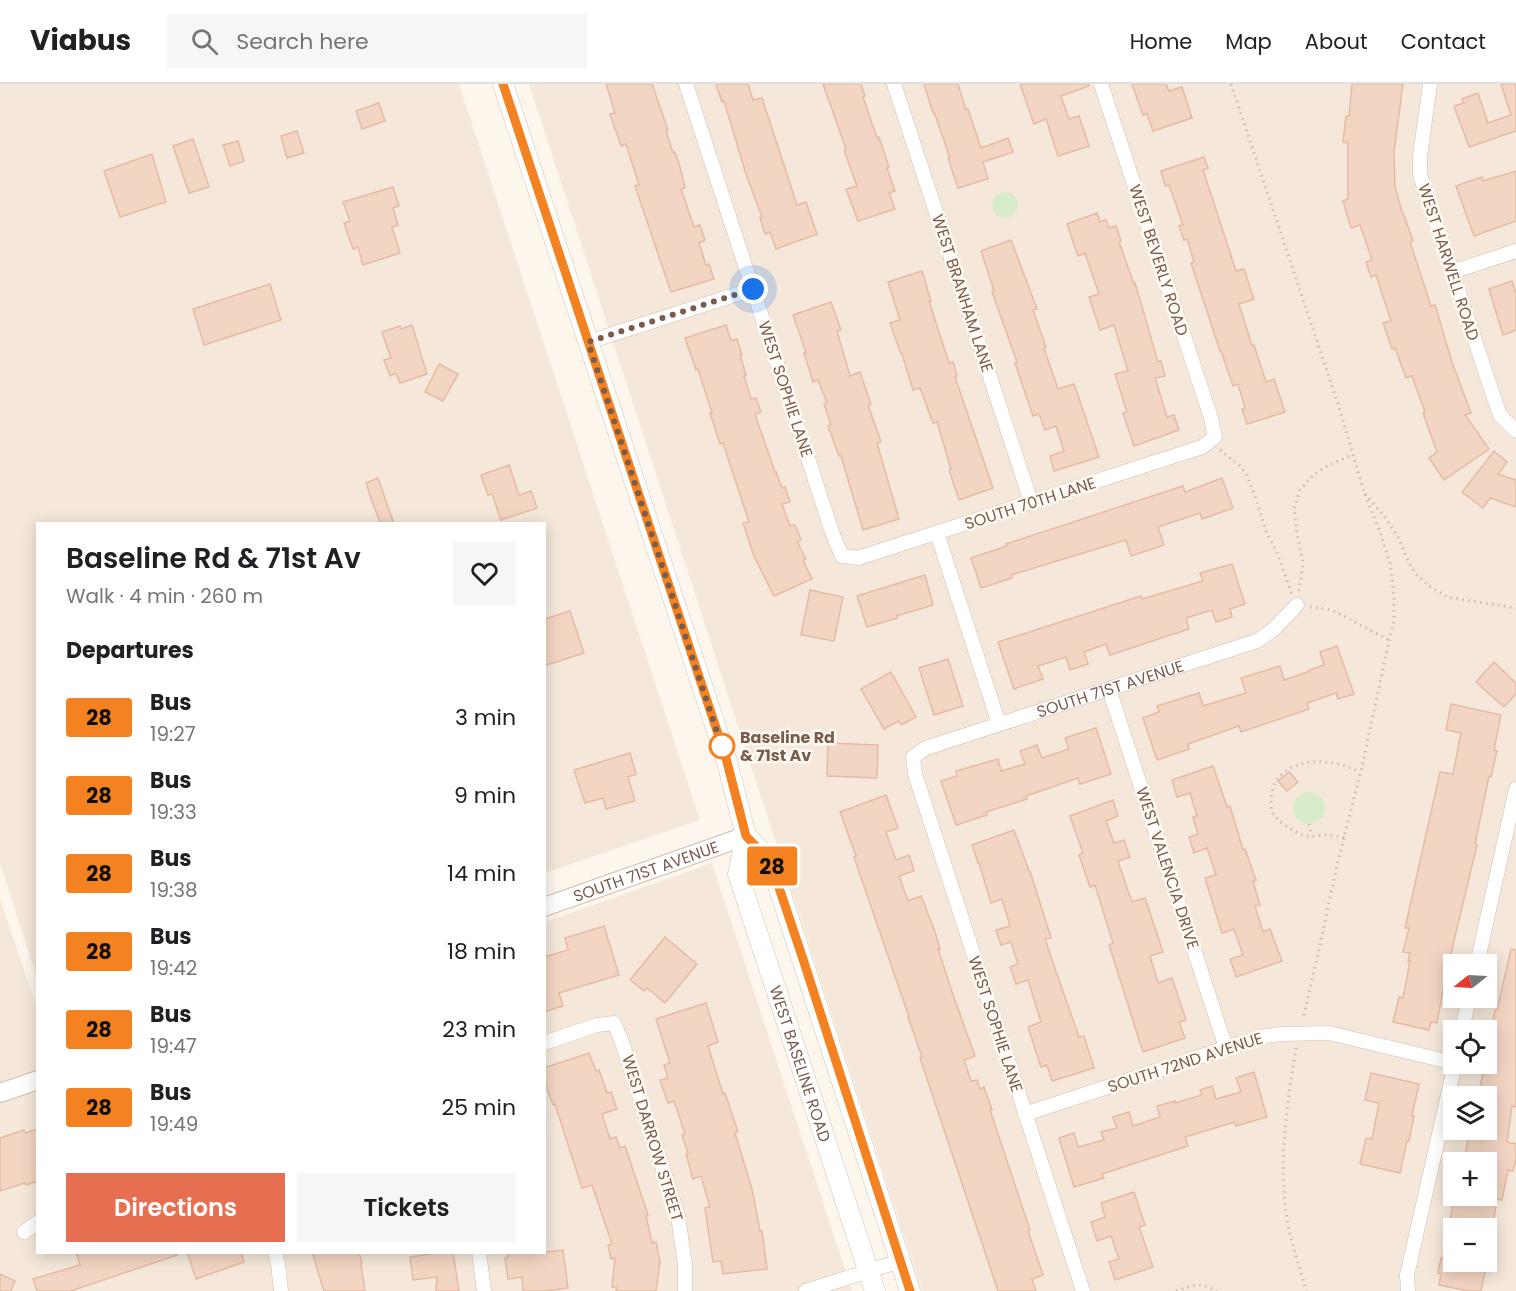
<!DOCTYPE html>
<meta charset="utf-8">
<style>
:root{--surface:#fff;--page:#f6f6f6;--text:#202124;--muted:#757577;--line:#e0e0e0;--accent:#e76f51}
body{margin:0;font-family:Poppins,sans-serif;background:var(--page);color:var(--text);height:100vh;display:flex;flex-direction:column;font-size:22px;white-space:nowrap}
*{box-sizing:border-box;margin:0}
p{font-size:20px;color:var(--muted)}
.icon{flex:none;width:33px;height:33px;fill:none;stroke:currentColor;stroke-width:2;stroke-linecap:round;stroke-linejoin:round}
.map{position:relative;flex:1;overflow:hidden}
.sheet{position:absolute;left:36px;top:438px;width:510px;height:732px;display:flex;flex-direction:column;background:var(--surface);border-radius:0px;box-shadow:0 3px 15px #0003}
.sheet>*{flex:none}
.badge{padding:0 12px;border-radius:4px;font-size:21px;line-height:39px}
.needle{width:39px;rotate:252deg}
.fabs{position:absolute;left:1443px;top:870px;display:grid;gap:12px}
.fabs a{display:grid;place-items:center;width:54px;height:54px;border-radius:0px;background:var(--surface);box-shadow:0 3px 15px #0003;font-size:30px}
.you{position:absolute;width:30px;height:30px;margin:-15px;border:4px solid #fff;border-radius:50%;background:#1a73e8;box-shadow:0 0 0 9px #1a73e833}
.map>.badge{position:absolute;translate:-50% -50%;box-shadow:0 0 0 3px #fff}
h2{padding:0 30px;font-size:22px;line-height:54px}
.round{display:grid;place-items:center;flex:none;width:63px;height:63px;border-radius:0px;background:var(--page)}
.overview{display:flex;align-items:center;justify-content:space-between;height:102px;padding:0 30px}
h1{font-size:28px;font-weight:600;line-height:45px}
.action{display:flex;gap:12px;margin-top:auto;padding:12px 30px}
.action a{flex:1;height:69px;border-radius:0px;background:var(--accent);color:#fff;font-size:24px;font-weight:600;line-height:69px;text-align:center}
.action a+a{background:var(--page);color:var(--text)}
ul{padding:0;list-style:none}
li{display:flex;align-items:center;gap:18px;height:78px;padding:0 30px}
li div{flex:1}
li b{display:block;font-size:22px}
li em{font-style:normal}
li .badge{min-width:66px;font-weight:700;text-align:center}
header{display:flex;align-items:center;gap:36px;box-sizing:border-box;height:84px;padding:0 30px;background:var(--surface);border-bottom:2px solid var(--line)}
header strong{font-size:28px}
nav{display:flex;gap:33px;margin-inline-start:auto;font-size:21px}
.search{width:420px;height:54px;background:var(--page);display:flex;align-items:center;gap:15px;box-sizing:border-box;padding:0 21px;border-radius:0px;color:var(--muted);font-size:22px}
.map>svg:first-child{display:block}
</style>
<header>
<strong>Viabus</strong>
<div class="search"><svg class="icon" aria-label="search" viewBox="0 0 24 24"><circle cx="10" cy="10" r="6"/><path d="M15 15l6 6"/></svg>Search here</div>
<nav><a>Home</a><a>Map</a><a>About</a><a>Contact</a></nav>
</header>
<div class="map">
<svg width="1516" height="1207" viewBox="0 0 1516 1207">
<rect width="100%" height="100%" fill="#fdf6ec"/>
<g fill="#f5e8da" fill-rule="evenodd">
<path d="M0,0H459L700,736L545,789L544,440H38L37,894L0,779Z"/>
<path d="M529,0H1516V1207H922ZM1454,880H1486V914H1454ZM1454,946H1486V980H1454ZM1454,1012H1486V1046H1454ZM1454,1078H1486V1112H1454ZM1454,1144H1486V1178H1454Z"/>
<path d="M712,779L852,1207H0V815L37,924L38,1168H544L545,838Z"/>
</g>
<g fill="#d8ecc9">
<circle cx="1005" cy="121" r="13"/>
<circle cx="1309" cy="724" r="16"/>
</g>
<g fill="#f3d5c3" stroke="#e6bba3" stroke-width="1.5">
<path d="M606,0H652L668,46L666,47L673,69L675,68L680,83L685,104L681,105L694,143L700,141L705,156L699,159L706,181L709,180L714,195L671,208L635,102L639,101L626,60L621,62L610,30L615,29Z"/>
<path d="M716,0H748L753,16L762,14L797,121L806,118L817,150L776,165L770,148L765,150L760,134L762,133L746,90L724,17L722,18Z"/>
<path d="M823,0H861L865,12L863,13L877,54L879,53L889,83L887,84L895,107L889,109L895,125L858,137L846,105L857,102L844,66L846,65Z"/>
<path d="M924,0H958L966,26L968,25L981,64L1008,54L1013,68L983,78L988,95L958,104L948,74H950L934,28L933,29Z"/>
<path d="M1020,0H1089V2L1061,12L1069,35L1079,32L1089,62L1058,72L1046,35L1034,40Z"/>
<path d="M1132,0H1166L1169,7L1182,3L1192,34L1153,47L1147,30L1143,31Z"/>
<path d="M1352,0H1403L1394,68L1395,103L1403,131H1404L1413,157L1410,158L1431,222L1435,221L1452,278L1471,329L1465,331L1489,365L1444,396L1429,374L1437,368L1423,329L1425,328L1412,292L1406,294L1395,264L1392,265L1383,239L1391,237L1376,191L1371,193L1366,178L1372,176L1360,141L1351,144L1343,117L1348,115V59L1343,58L1346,32H1349Z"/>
<path d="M1501,0H1516V47L1469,63L1454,22L1464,19L1462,15L1478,9L1488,39L1511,31Z"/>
<path d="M379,19L385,37L362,45L356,27Z"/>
<path d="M297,47L304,69L287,74L281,52Z"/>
<path d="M193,55L209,103L189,109L173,62Z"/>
<path d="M238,57L244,77L230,82L223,61Z"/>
<path d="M152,70L166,118L120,133L104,87Z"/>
<path d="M1204,73L1208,84L1203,86L1236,187L1244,185L1254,215L1239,220L1252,262L1254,261L1266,298L1274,295L1285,328L1247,340L1242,325L1245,324L1238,300L1233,302L1221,267H1220L1191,179L1194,178L1187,155L1184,156L1179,142L1183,141L1175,118L1169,101L1165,102L1161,87Z"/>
<path d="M1516,87V137L1474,152L1456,102L1482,93L1483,97Z"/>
<path d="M393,103L399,122L393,124L398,141L392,143L400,169L363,181L358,163L353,165L344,139L350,137L343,118Z"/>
<path d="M1097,129L1100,138L1106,136L1109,144L1116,142L1121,157L1119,158L1134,200L1135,199L1158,278L1161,277L1165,292L1155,294L1167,333L1174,331L1179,346L1134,362L1123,329L1127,328L1115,290L1128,287L1114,241L1100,246L1089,213L1099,210L1085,169L1078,172L1067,140Z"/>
<path d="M1011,156L1037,225L1033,226L1046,263L1044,264L1058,305L1074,300L1099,373L1054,387L1050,372L1064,367L1056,342L1045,346L1039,330L1033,332L1015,279L1017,278L992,208L994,207L981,167Z"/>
<path d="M922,187L931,217H929L949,279L953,278L957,292L955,293L993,404L959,416L949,386L951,385L937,338L933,339L920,304L913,306L902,270H901L890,239L900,236L888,198Z"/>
<path d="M1512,197L1516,209V246L1503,251L1489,205Z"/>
<path d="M270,200L281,236L204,261L193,225Z"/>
<path d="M831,218L841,246L837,247L850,292L860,288L871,320L868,321L881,358L877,359L899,435L863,446L841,372H839L828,342L831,341L824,320L827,319L818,296L813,298L804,269L806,268L793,231Z"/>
<path d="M412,241L427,290L400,299L396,289L390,292L384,276L391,274L382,248L400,242L401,245Z"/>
<path d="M726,241L731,257L737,255L742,271H740L746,291L744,292L751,315L756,314L761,328L755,330L775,388H776L782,404L785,403L790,418L782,420L790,442L795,441L801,456L797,457L806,475L803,476L812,495L774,512L754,472L743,439L749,438L723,359L720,360L710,329H712L698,285L696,286L685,254Z"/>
<path d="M439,280L458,290L443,317L425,308Z"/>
<path d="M1494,367L1507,378L1498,390L1516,396V423L1490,414L1483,424L1462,408Z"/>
<path d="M509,381L519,411L531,407L537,424L501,436L492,410L488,411L481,391Z"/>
<path d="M378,394L394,440H381L374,423L366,399Z"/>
<path d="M1222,394L1233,424L1202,435L1200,429L1158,443L1164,461L1131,472L1126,456L1011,491L1012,494L981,504L971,474L1007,462L1006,460L1183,402L1185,408Z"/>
<path d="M1232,480L1245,520L1230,525L1232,533L1216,538L1212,526L1186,534L1189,545L1110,571L1106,560L1084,568L1088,580L1070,586L1066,573L1038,582L1043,595L1014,605L998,558L1141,512L1142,515L1203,497L1200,489Z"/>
<path d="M925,491L933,521L896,532L897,534L867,543L857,512Z"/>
<path d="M810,506L843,513L834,557L801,551Z"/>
<path d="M570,527L584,569L544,582V535Z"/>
<path d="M1337,562L1354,610L1338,615L1336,609L1307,619L1309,625L1241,648L1239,642L1188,660L1189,665L1157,676L1143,634L1159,628L1157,622L1199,609L1203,622L1246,609L1241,594L1280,582L1284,596L1310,587L1309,586L1324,581L1320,568Z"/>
<path d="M948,575L963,622L934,631L919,584Z"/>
<path d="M1494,578L1516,599V610L1504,623L1476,598Z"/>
<path d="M891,588L916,633L901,641L899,637L884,645L861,605Z"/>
<path d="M1451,620L1501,631L1494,666L1497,667L1491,693L1489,692L1475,760L1477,761L1446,890L1437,939L1431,938L1429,946L1393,938L1399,913L1403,914L1410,877H1408L1410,869L1403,868L1409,844H1405L1440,688L1453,690L1461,649L1446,646Z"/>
<path d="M1096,644L1111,690L1080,700L1078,694L1026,712L1027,715L986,728L987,731L956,741L941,697L957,692L956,687L998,675L1001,687L1025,680L1020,667L1037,661L1042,674L1069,665L1065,654Z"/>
<path d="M828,659L878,661L877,694L827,692Z"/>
<path d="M630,669L636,690L628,693L635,717L606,725L603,714L585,719L574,686Z"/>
<path d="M1213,682L1227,723L1230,722L1243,766L1245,765L1256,796L1253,797L1260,821L1255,822L1263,848L1270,845L1282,877L1236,893L1230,875L1243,871L1234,845L1222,849L1205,794L1216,791L1207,764L1194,769L1189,753L1198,750L1193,733L1197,732L1190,709L1177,713L1172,696Z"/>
<path d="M1289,688L1298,698L1287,707L1278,697Z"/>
<path d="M886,711L898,744L886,748L896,776L909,771L914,787L899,792L908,817L921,812L935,848L940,865H938L951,905L975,972L964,976L971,997L977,996L980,1005L984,1003L992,1026H990L1030,1146L1028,1147L1043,1191L1032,1195L1036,1207H998L920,974L922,973L908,933H909L854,773L856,772L840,728Z"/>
<path d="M1113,716L1118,732L1106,737L1114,759L1124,756L1130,773L1118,777L1127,804L1132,818L1145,814L1163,868L1150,872L1158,899L1172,894L1186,936L1179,938L1185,954L1143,968L1109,861L1113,859L1095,801L1090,803L1079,771L1083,769L1070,732Z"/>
<path d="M1014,746L1029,787H1030L1051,854L1045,855L1052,876L1079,953L1084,952L1094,984L1052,997L1047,981L1041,983L1028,943L1041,938L1028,896L1016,900L1010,883L1018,880L1011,858L1001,861L996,846L1010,842L1002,815L991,819L979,779H978L972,761Z"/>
<path d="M604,842L619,891L559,909L563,922L544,928V873L568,866L565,854Z"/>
<path d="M665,853L697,880L665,919L647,904L644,907L630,896Z"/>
<path d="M1511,865L1516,866V1023L1512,1022L1507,1058L1516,1060V1075L1513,1087L1508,1086L1502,1116L1497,1115L1492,1144H1449L1454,1112H1486V1078H1475L1464,1076L1470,1046H1486V1012H1478L1485,980H1486V970L1495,926H1497Z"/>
<path d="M706,919L718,958L708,962L723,1010L725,1009L738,1048L735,1049L752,1105L760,1147H762L767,1185L723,1190L721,1177L713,1178L705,1124L710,1123L701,1092L693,1095L686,1070L688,1069L682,1051L685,1050L674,1017L668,1019L660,996L668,994L664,981L670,979L656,935Z"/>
<path d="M589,969L596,987L599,986L607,1009L611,1008L617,1025L602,1030L610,1055L616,1053L620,1064L625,1062L648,1131L646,1132L652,1159L656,1158L660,1178L656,1207H616L617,1204L612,1203L615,1174L611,1175L608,1161L612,1160L592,1101L582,1104L555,1020L553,1021L544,996V984Z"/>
<path d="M1254,988L1267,1033L1236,1042L1235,1038L1185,1053L1188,1062L1102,1090L1104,1094L1074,1103L1059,1054L1074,1049L1078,1063L1104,1056L1101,1048L1117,1044L1113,1033L1129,1028L1133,1042L1160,1033L1157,1022L1175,1017V1019L1202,1011L1200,1006L1212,1002L1216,1015L1241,1008L1236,994Z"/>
<path d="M1371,989L1419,1000L1412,1031L1414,1032L1409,1057H1407L1400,1089L1360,1080L1366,1054L1372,1055L1379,1019L1365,1016Z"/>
<path d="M38,1045V1097L26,1101L25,1099L0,1107V1054L24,1046L25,1049Z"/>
<path d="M1134,1108L1145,1141L1139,1143L1153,1183L1115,1196L1109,1178L1119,1175L1111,1152L1097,1157L1091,1138L1105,1133L1101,1119Z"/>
<path d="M1447,1152H1454V1178H1484L1483,1183H1486L1481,1207H1469L1439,1201L1441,1190L1438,1189L1441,1174H1443Z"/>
<path d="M563,1166L568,1204L545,1207H523L522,1193L508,1195L505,1174L508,1173L507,1168H545Z"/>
<path d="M76,1168H176L177,1171L71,1207H37L33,1195L80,1181Z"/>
<path d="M187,1168H241L244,1178L196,1195Z"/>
<path d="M312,1168H359L362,1179L361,1180L365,1207H324Z"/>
<path d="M430,1168H453L459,1207H436L437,1193L413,1196L410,1173L431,1170Z"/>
<path d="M0,1190L15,1197L11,1207H0Z"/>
</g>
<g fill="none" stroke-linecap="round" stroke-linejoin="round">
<g stroke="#d1beb0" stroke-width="15">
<g id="minor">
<path d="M686,0L832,448L842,472L858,474L1202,363L1215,353L1211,334L1101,0"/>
<path d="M894,0L1031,418"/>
<path d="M1430,0L1420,72V91L1494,314L1500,331L1516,347"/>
<path d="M1452,188L1516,167"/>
<path d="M588,258L753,205"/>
<path d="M937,449L999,640"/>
<path d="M1109,605L1226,964"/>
<path d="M1477,880L1516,705"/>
<path d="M1462,946L1469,914"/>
<path d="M544,959L597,941L614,939L622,958L678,1132L685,1180V1207"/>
<path d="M1025,1030L1226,964L1266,952L1282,950L1329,949L1454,979"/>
<path d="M24,1148L38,1138"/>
<path d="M275,1168L278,1180L281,1207"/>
<path d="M479,1168L484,1207"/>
<path d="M806,1207L900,1177"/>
<path id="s1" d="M1083,1207L915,690L913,673L926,664L1257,557L1274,545L1297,521"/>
<path d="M1408,1207L1407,1191L1455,980"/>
</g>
</g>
<g stroke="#d1beb0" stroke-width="20">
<g id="tertiary">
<path id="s2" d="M544,823L746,752"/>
<path d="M0,1009L38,996"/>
</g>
</g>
<g stroke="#d6c0b0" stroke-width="21">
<g id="secondary">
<path id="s3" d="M503,0L726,674L746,752L738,790L875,1207"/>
<path d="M746,752L770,777L910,1207"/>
</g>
</g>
<g stroke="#d9b8a5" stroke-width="3" stroke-dasharray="1.5 4.5" stroke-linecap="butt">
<path d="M1231,0L1338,320L1364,408L1380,448L1390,479L1394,512V536L1385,575L1363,678L1337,781L1319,866L1303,935"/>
<path d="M1220,366L1239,381L1247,391L1255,412L1267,450L1276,466L1292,510"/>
<path d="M1365,410L1385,433L1398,453L1409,479L1416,490L1429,502L1447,513L1516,524"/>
<path d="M1299,507L1303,479L1297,450L1294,425L1300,406L1313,391L1327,382L1352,371"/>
<path d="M1310,523L1332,526L1389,556"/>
<path d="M1309,740L1312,752"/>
<path d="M1344,754C1338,752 1331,751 1325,751C1317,751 1310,754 1302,751C1293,747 1278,738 1273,729C1271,725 1271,720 1271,715C1272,692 1289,681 1311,678C1328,676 1345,681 1360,688"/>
<path d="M1296,964C1287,1020 1278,1079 1287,1135C1291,1160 1300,1183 1306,1207"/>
<path d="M1176,1207C1195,1201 1198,1198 1217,1207"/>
</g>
<use href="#minor" stroke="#fff" stroke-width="14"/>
<use href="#tertiary" stroke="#fff" stroke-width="18"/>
<use href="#secondary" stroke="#fff" stroke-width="20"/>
</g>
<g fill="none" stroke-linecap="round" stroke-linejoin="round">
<g stroke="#fff" stroke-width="14">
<path id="line" d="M503,0L726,674L746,752L770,777L802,872L910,1207"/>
</g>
<use href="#line" stroke="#f58220" stroke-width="9"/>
<path stroke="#7a5c4d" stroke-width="6" stroke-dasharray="0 10.8" d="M722,662L724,669L588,258L753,205"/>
</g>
<circle fill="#fff" stroke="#f58220" stroke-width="3" cx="722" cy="662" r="12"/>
<g text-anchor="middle" stroke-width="5" stroke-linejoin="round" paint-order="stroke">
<g font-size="16" fill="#7a5c4d" stroke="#fffaf3">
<text transform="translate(1159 176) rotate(72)" y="6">WEST BEVERLY ROAD</text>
<text transform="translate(1449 178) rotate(72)" y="6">WEST HARWELL ROAD</text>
<text transform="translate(963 209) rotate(72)" y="6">WEST BRANHAM LANE</text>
<text transform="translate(786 305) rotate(72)" y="6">WEST SOPHIE LANE</text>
<text transform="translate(1030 419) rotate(-18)" y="6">SOUTH 70TH LANE</text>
<text dy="6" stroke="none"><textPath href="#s1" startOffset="770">SOUTH 71ST AVENUE</textPath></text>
<text transform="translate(1168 784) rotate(72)" y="6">WEST VALENCIA DRIVE</text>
<text dy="6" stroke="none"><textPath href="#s2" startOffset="108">SOUTH 71ST AVENUE</textPath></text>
<text transform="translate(996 940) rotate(72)" y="6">WEST SOPHIE LANE</text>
<text transform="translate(1185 978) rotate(-18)" y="6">SOUTH 72ND AVENUE</text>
<text dy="6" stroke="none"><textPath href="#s3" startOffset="1029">WEST BASELINE ROAD</textPath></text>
<text transform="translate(653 1054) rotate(73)" y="6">WEST DARROW STREET</text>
</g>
<g font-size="16" font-weight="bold" fill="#7a5c4d" stroke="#fffaf3" text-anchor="start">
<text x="740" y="659">Baseline Rd<tspan x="740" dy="18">&amp; 71st Av</tspan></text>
</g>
</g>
</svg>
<div class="fabs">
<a><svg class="needle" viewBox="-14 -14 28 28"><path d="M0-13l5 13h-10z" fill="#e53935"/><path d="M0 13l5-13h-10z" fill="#757577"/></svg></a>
<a><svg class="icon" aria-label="locate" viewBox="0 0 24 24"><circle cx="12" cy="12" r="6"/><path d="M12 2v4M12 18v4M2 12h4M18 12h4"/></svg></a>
<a><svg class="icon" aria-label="layers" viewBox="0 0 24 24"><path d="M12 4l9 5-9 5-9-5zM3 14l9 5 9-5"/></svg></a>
<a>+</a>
<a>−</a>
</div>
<div class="you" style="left:753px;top:205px"></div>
<b class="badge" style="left:772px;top:782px;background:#f58220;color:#111">28</b>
<section class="sheet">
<div class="overview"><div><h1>Baseline Rd &amp; 71st Av</h1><p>Walk · 4 min · 260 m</p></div><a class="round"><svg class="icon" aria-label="heart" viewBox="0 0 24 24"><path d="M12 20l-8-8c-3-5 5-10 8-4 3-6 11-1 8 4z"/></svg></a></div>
<h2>Departures</h2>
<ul>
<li><span class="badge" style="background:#f58220;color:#111">28</span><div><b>Bus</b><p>19:27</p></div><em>3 min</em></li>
<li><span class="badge" style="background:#f58220;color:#111">28</span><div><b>Bus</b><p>19:33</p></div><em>9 min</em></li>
<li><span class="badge" style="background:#f58220;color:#111">28</span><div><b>Bus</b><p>19:38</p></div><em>14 min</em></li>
<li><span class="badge" style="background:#f58220;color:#111">28</span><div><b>Bus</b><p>19:42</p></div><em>18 min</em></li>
<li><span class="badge" style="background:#f58220;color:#111">28</span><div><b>Bus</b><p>19:47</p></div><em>23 min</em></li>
<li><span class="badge" style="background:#f58220;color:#111">28</span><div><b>Bus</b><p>19:49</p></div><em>25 min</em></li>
</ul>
<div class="action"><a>Directions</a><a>Tickets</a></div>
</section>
</div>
